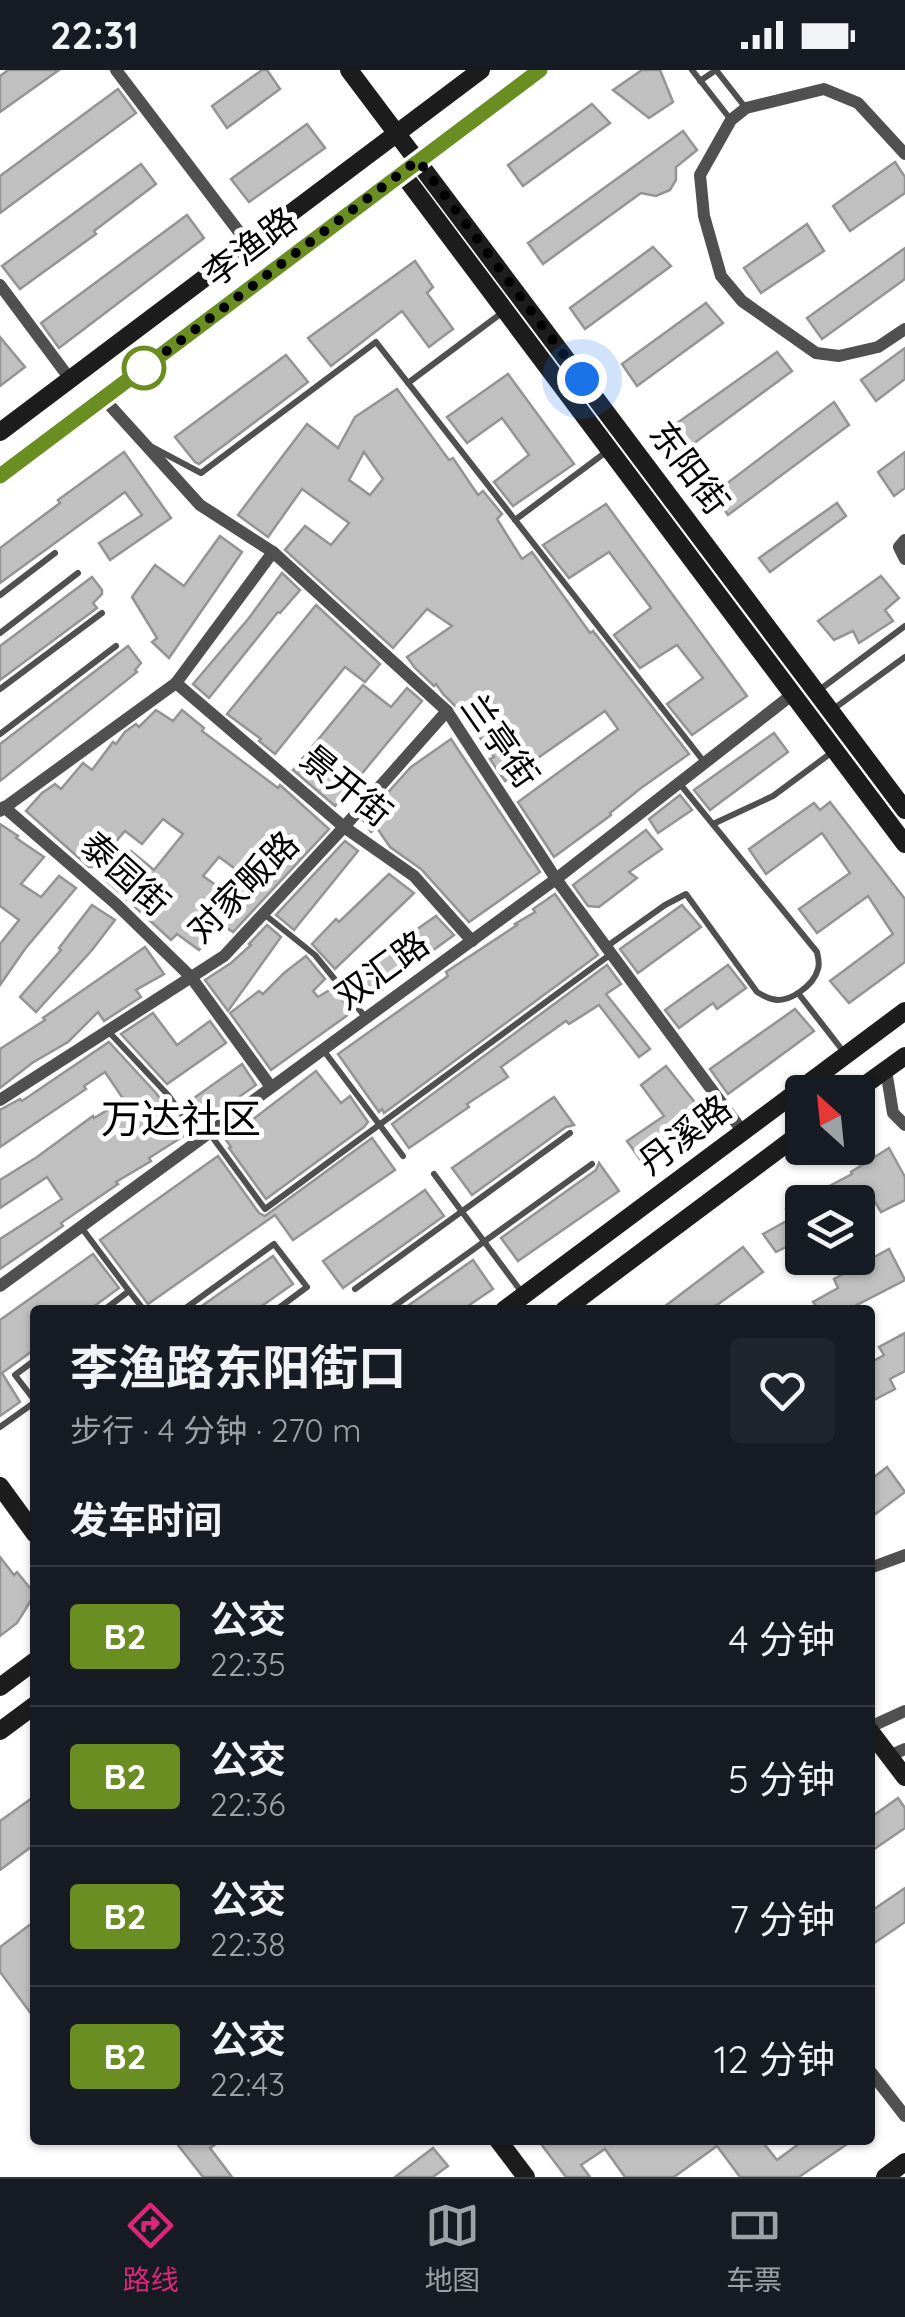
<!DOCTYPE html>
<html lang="zh">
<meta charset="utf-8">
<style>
:root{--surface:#171b24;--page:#20242c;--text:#f1f3f6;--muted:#9ea1a6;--line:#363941;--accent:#db2777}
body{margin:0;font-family:Quicksand,"Noto Sans SC",sans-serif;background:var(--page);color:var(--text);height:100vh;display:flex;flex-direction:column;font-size:38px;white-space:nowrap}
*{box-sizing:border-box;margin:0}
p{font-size:32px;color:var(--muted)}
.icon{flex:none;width:55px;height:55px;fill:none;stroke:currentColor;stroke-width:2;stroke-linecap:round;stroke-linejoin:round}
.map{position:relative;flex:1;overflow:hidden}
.drawer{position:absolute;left:30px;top:1235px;width:845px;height:840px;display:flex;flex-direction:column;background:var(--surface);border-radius:10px;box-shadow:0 2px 8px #0004}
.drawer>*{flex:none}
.badge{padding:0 20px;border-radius:8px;font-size:35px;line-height:65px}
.needle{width:65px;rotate:333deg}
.controls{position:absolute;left:785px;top:1005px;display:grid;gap:20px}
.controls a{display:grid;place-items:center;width:90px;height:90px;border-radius:10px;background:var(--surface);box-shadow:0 2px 8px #0004;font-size:50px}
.you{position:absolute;width:50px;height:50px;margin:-25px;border:8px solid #fff;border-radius:50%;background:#1a73e8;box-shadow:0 0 0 15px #1a73e833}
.map>.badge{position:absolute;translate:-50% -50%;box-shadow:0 0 0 5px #fff}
h2{padding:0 40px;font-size:38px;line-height:90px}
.round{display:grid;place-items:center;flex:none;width:105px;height:105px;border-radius:10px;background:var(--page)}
.summary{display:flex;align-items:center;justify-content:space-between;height:170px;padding:0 40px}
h1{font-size:48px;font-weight:700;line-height:75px}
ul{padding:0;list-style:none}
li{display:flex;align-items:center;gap:30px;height:140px;padding:0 40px;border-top:2px solid var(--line)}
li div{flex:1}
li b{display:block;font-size:38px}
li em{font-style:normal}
li .badge{min-width:110px;font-weight:700;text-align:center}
.status{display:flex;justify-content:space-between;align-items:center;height:70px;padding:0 50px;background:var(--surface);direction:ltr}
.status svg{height:28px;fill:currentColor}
.menu{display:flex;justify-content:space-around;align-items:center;height:140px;border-top:2px solid var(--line);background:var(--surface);font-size:28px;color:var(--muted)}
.menu a{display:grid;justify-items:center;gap:5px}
.menu .active{color:var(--accent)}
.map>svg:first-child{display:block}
</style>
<div class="status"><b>22:31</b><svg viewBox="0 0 49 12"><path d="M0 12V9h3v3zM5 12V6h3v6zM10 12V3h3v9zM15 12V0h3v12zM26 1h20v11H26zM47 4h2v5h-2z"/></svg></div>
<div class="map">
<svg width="905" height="2107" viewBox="0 0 905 2107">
<rect width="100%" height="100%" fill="#fff"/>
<g fill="#c0c0c0" stroke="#949494" stroke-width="2.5" fill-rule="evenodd">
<path d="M8,0H59L0,42V6Z"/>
<path d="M262,0H267L280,19L227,58L212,36Z"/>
<path d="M642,0H660L673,32L649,48L613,20Z"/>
<path d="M118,19L136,43L0,143V106Z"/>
<path d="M592,34L610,53L523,116L508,95Z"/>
<path d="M307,54L325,78L249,132L231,109Z"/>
<path d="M683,61L697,80L676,97V110L670,120L656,126L641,123L543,194L528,173Z"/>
<path d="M895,92L905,107V123L850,161L833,136Z"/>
<path d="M141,94L156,114L94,161L96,164L20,219L2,196Z"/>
<path d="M187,145L204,168L59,278L41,253Z"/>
<path d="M807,154L824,181L761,223L744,198Z"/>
<path d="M653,177L671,196L585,259L570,238Z"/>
<path d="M905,178V209L822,269L807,248Z"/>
<path d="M415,191L433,217L427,223L453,259L429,277L402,241L331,296L308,268Z"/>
<path d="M706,233L723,253L637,316L622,294Z"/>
<path d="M0,267L25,297L0,316Z"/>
<path d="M905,278V309L876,331L861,310Z"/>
<path d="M777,282L792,301L678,385L663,363Z"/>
<path d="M286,285L308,312L199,394L195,392L175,367Z"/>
<path d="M508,304L574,394L513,436L494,412L529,385L502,348L467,373L447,347Z"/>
<path d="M397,319L449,390L453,388L478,425L483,421L502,444L497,449L522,489L532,482L590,563L593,561L689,684L641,718L610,743L611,745L554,787L518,732L618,659L605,641L505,711L490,689L494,687L458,637L457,638L443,624L436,614L434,616L415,598L407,587L452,556L427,539L393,578L285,480L305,456L331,475L349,453L302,419L268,467L238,445L307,354L338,378L355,347ZM364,382L383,409L370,425L349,410Z"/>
<path d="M834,332L849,355L728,445L713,424Z"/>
<path d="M124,382L171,448L110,490L99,473L142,445L125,422L0,513V478L60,433L58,430Z"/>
<path d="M905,382V418L894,426L878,402Z"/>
<path d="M837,433L846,446L770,502L759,488Z"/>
<path d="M606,434L747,626L692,665L667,634L703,608L677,575L640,598L614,565L651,538L609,482L569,508L543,475Z"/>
<path d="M220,466L242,482L169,588L152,572L157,568L132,527L155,495L184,516Z"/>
<path d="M282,503L300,520L280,543L278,542L209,628L193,614L249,548Z"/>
<path d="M881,506L899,528L885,540L893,551L859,573L853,561L834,570L818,551Z"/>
<path d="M92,507L102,520V524L93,533L97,538L0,610V576Z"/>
<path d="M316,535L380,594L365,612L345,597L275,684L259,671L261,669L227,644Z"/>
<path d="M128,576L141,593L135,600L137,602L0,711V674Z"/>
<path d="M363,615L391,637L407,618L422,631L335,736L293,700Z"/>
<path d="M156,640L173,651L182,640L204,658L202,661L278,718L280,715L329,759L233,862L221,854L199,880L177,864L171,870L108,812L131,781L154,800L183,764L163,749L142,774L125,761L94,797H89L26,741L42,723L55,714L61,719L83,693L92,700L113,672L116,674L125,662L136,654L139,657ZM219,787L249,809L234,828L203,806Z"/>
<path d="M774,663L788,682L710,740L694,720Z"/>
<path d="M451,669L540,802L469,852L421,799L390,777L377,758L371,762L363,750L411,697Z"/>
<path d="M680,725L692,740L658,763L649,749Z"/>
<path d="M830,732L905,829V892L849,933L830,911L893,864L868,826L817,863L799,839L850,803L822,763L766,804L749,779L814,733L820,740Z"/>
<path d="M0,754L18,766L16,768L44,787L21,814L41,827L59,806L76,818L25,879L0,915V874L19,850L0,836Z"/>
<path d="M646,760L662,779L629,802L637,808L599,837L588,836L573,815Z"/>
<path d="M345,771L358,781L294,860L276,845Z"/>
<path d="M389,804L414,823L335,899L312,874L336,849L339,852Z"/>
<path d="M555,824L598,885L384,1043L382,1039L379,1042L338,984L448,906L446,902L517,855L515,854L535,842L533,839Z"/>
<path d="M92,835L115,850L92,880L36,942L20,927L61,880L59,878Z"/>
<path d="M682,835L701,857L638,903L620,879Z"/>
<path d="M436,846L454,865L362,932L344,910Z"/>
<path d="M267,855L281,867L228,941L205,910L231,893L251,875L249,874Z"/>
<path d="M145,877L164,904L136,920L141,927L104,951L98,942L68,972L32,993L0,1018V979L45,950L43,948Z"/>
<path d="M306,886L325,909L313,921L318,927L333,918L352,942L271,1000L230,943L259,921L263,924L284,903Z"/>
<path d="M607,895L621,914L606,924L650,979L639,987L599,935L569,954L566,951L501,997L508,1007L467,1034L469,1037L409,1078L392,1054Z"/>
<path d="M728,895L746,918L717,939L713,933L679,958L665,940Z"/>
<path d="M795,939L814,961L728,1024L710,999Z"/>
<path d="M153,943L177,975L210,951L226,973L167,1014L121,964Z"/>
<path d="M109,972L156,1023L187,1064L149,1088L151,1091L116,1112L118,1114L61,1153L63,1156L0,1199V1169L62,1129L47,1107L0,1138V1110L37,1087L93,1046L94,1048L124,1030L105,1002L84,1016L86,1019L0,1077V1040L20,1029L22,1031Z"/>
<path d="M242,994L256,1015L198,1056L184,1035Z"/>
<path d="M666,996L701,1040L698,1056L645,1096L627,1071L664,1046L641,1015Z"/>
<path d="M316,1001L341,1033L350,1026L368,1052L364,1057L266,1129L229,1078L231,1077L226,1070Z"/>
<path d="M554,1027L574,1055L566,1057L472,1125L452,1098Z"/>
<path d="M372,1068L395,1100L293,1170L275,1145L148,1234L100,1170L218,1086L259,1143L265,1146Z"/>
<path d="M889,1078L905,1107V1130L881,1142L875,1132H802V1177L800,1170L776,1182L763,1164L790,1149L786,1139L852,1104L851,1102Z"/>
<path d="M599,1093L619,1121L518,1191L501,1168L596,1100Z"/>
<path d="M425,1120L444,1146L343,1218L323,1191Z"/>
<path d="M743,1177L763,1202L710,1240H660Z"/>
<path d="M889,1179L905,1210L847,1240H819L813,1232L838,1218L834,1209Z"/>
<path d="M93,1184L119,1218L89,1240H35V1279L2,1303L20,1332L0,1346V1250Z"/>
<path d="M273,1186L293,1214L256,1240H196Z"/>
<path d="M473,1190L493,1219L462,1240H402Z"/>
<path d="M905,1263V1301L890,1309L895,1319L870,1332V1293L884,1285L879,1277Z"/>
<path d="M887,1397L905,1422L870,1448V1410Z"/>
<path d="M0,1487L14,1505L17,1502L35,1524L17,1553L0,1566Z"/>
<path d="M35,1726V1774L0,1800V1751Z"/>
<path d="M898,1728L905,1738V1758L870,1782V1748Z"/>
<path d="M905,1818V1852L870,1876V1842Z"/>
<path d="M35,1851V1949L0,1902V1877Z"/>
<path d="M174,2070H222L210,2078L232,2107H203Z"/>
<path d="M538,2070H761L777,2090L804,2070H853L799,2107H740L717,2076L674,2107H625L605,2079L581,2095L590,2107H566Z"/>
<path d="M433,2078L448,2096L433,2107H395Z"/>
</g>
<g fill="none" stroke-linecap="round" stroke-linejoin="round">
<g stroke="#505050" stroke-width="6">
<path d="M692,0L731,50"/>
<path d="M700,11L716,0L745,37"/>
<path d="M408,313L503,242"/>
<path d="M152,377L201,403L376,272L705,693"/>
<path d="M515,450L606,382"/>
<path d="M0,525L55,483"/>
<path d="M0,563L78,503"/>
<path d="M0,619L102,543"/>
<path d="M818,621L905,556"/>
<path d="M832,640L905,587"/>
<path d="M0,664L116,576"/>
<path d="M713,754L773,726L831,683"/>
<path d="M264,844L315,885L366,948"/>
<path d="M606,877L665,835L686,824L757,922C762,925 767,928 772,929C789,934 814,915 818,899C820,893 818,888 817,882L680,714"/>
<path d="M798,923L843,981"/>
<path d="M109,962L168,1025L200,1070"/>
<path d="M324,981L403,1086"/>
<path d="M210,1064L265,1139L611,884"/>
<path d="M434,1104L523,1224"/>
<path d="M81,1157L129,1221L104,1240"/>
<path d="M355,1219L570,1063"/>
<path d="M129,1221L144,1240"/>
<path d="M183,1240L274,1174L307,1217L276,1240"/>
<path d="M389,1240L592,1094"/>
<path d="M35,1290L15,1305L35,1331"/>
<path d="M0,1357L35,1332"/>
</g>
<g stroke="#505050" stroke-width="12">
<path d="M116,0L249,175"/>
<path d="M905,84L858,33L824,19L746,38L731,50L700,105L704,146L721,206L742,231L816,283L839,286L878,277L905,259"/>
<path d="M0,215L70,309"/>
<path d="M104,329L200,435L273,482L447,641L556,809L743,1062"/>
<path d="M905,470L899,477L905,489"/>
<path d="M176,613L344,757L414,806L472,871"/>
<path d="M4,737L116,834L191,907L271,1017"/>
<path d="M0,741L176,613L273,482"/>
<path d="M886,1000L893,1043L905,1055"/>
<path d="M0,1030L224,886L344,757L447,641"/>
<path d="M0,1216L556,809L793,624"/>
<path d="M870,1498L905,1485"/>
<path d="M870,1657L905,1641"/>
<path d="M889,1686L905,1679"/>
<path d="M870,2001L905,2046"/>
</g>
<g stroke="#1d1d1d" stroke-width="18">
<path d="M349,0L905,740"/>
<path d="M402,103L905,774"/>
<path d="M0,362L481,0"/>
<path d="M0,406L539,0"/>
<path d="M855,1022L905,986"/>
<path d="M504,1240L905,941"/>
<path d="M564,1240L802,1062"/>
<path d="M0,1416L35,1464"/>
<path d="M0,1617L35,1591"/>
<path d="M0,1661L35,1635"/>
<path d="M870,1661L905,1707"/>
<path d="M498,2070L526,2107"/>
<path d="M885,2107L905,2092"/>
</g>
</g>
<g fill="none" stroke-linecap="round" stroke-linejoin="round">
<g stroke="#fff" stroke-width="22">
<path id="line" d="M0,406L540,0"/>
</g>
<use href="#line" stroke="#6b8e23" stroke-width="15"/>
<path stroke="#000" stroke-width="10" stroke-dasharray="0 18" d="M144,298L134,306L418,90L582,309"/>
</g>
<circle fill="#fff" stroke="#6b8e23" stroke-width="5" cx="144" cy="298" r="20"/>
<g text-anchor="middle" stroke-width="10" stroke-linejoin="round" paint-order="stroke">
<g font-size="35" fill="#000" stroke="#fff">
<text transform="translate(250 177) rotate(-37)" y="12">李渔路</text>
<text transform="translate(689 398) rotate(53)" y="12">东阳街</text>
<text transform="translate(500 671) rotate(55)" y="12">兰亭街</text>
<text transform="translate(346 716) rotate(39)" y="12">景开街</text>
<text transform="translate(125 804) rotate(42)" y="12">泰园街</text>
<text transform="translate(243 817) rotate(-45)" y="12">对家畈路</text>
<text transform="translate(382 900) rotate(-36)" y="12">双汇路</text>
<text transform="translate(685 1065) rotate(-37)" y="12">丹溪路</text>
</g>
<g font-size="40" fill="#000" stroke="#fff">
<text x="181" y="1063">万达社区</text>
</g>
</g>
</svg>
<div class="controls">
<a><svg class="needle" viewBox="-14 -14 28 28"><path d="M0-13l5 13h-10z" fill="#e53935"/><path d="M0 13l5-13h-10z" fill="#9ea1a6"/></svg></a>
<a><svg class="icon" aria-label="layers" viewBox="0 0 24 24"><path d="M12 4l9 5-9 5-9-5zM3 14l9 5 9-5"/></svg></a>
</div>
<div class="you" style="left:582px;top:309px"></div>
<section class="drawer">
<div class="summary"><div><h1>李渔路东阳街口</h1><p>步行 · 4 分钟 · 270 m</p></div><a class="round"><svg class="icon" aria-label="heart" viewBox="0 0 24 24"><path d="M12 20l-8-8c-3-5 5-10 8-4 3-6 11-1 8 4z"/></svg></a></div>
<h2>发车时间</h2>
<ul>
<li><span class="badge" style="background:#6b8e23;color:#fff">B2</span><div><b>公交</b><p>22:35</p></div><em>4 分钟</em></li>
<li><span class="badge" style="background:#6b8e23;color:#fff">B2</span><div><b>公交</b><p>22:36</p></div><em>5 分钟</em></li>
<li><span class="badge" style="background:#6b8e23;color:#fff">B2</span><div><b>公交</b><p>22:38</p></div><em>7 分钟</em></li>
<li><span class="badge" style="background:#6b8e23;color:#fff">B2</span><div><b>公交</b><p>22:43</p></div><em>12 分钟</em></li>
</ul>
</section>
</div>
<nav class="menu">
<a class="active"><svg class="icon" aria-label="directions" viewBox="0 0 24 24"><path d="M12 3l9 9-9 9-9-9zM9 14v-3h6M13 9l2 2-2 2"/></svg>路线</a>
<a><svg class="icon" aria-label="map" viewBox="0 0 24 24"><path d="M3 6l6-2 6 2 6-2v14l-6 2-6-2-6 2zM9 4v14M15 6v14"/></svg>地图</a>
<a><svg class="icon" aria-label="tickets" viewBox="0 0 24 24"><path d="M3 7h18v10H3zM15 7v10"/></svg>车票</a>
</nav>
